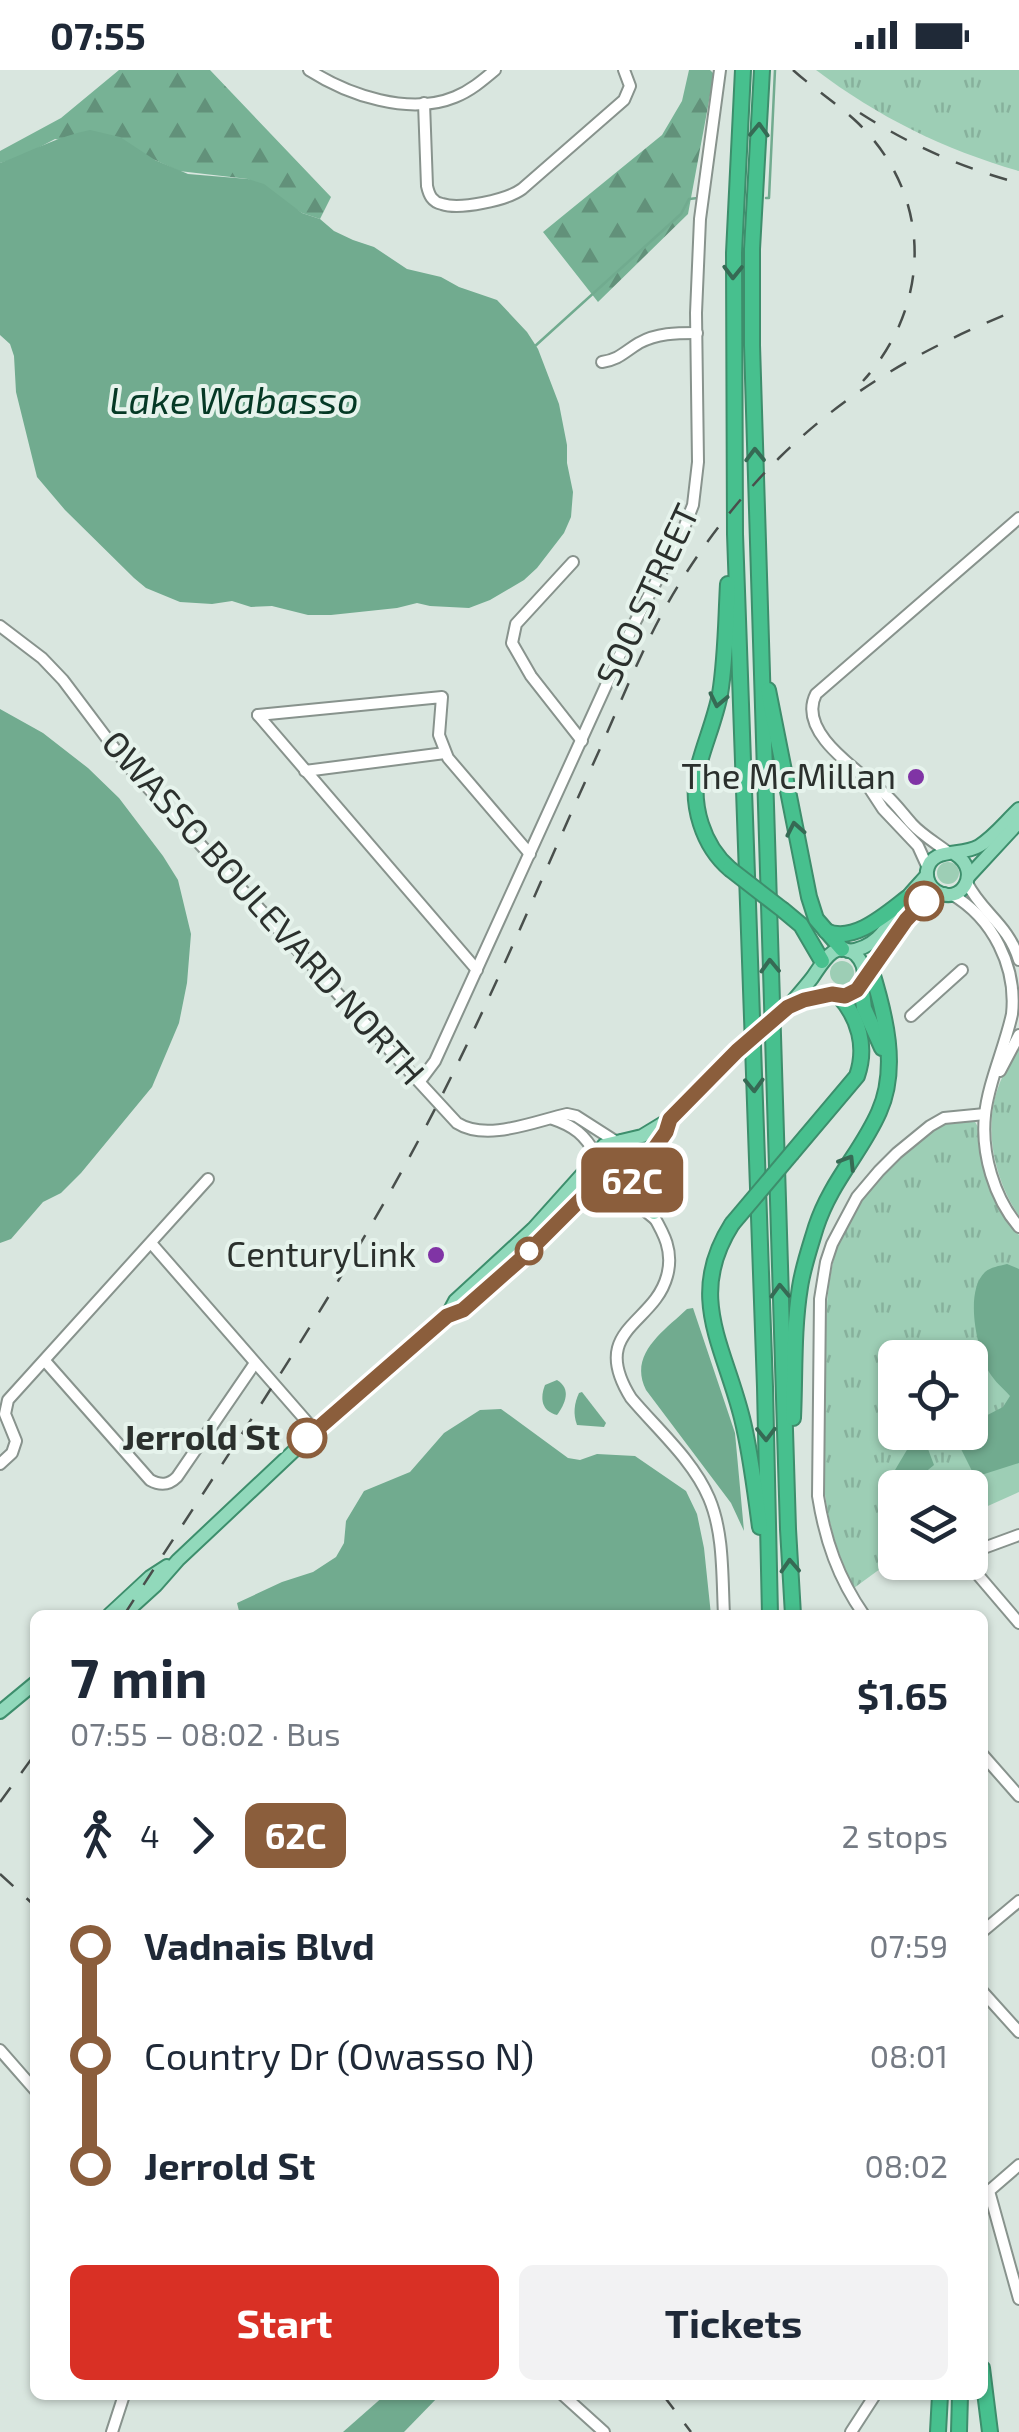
<!DOCTYPE html>
<meta charset="utf-8">
<style>
:root{--surface:#fff;--page:#f2f2f3;--text:#1f2937;--muted:#747a83;--accent:#d93025}
body{margin:0;font-family:"Exo 2",sans-serif;background:var(--page);color:var(--text);height:100vh;display:flex;flex-direction:column;font-size:38px;white-space:nowrap}
*{box-sizing:border-box;margin:0}
p{font-size:32px;color:var(--muted)}
.icon{flex:none;width:55px;height:55px;fill:none;stroke:currentColor;stroke-width:2;stroke-linecap:round;stroke-linejoin:round}
.map{position:relative;flex:1;overflow:hidden}
.details{position:absolute;left:30px;top:1540px;width:958px;height:790px;display:flex;flex-direction:column;background:var(--surface);border-radius:15px;box-shadow:0 2px 8px #0004}
.details>*{flex:none}
.badge{padding:0 20px;border-radius:15px;font-size:35px;line-height:65px}
.tools{position:absolute;left:878px;top:1270px;display:grid;gap:20px}
.tools a{display:grid;place-items:center;width:110px;height:110px;border-radius:15px;background:var(--surface);box-shadow:0 2px 8px #0004;font-size:50px}
.map>.badge{position:absolute;translate:-50% -50%;box-shadow:0 0 0 5px #fff}
.legs{display:flex;align-items:center;gap:15px;height:110px;padding:0 40px;font-size:32px}
.legs p{margin-inline-start:auto}
.headline{display:flex;align-items:center;justify-content:space-between;height:170px;padding:0 40px}
h1{font-size:55px;font-weight:700;line-height:75px}
.primary-button{display:flex;gap:20px;margin-top:auto;padding:20px 40px}
.primary-button a{flex:1;height:115px;border-radius:15px;background:var(--accent);color:#fff;font-size:40px;font-weight:700;line-height:115px;text-align:center}
.primary-button a+a{background:var(--page);color:var(--text)}
ul{padding:0 40px;list-style:none}
li{display:flex;align-items:center;gap:35px;height:110px;font-size:38px}
li i{display:grid;place-items:center;width:15px;height:100%;margin:0 12px;background:currentColor}
li i::after{content:'';width:25px;height:25px;margin:-12px;border:8px solid;border-radius:50%;background:var(--surface)}
li p{margin-inline-start:auto}
li:first-child i{background:linear-gradient(#0000 50%,currentColor 0)}
li:last-child i{background:linear-gradient(currentColor 50%,#0000 0)}
.status{display:flex;justify-content:space-between;align-items:center;height:70px;padding:0 50px;background:var(--surface);direction:ltr}
.status svg{height:28px;fill:currentColor}
.map>svg:first-child{display:block}
</style>
<div class="status"><b>07:55</b><svg viewBox="0 0 49 12"><path d="M0 12V9h3v3zM5 12V6h3v6zM10 12V3h3v9zM15 12V0h3v12zM26 1h20v11H26zM47 4h2v5h-2z"/></svg></div>
<div class="map">
<svg width="1019" height="2362" viewBox="0 0 1019 2362">
<defs>
<pattern id="forest-firs" width="22" height="20" patternUnits="userSpaceOnUse" patternTransform="scale(2.5)"><rect width="22" height="20" fill="#77b295"/><path d="M5 1l3.5 6h-7zM16 11l3.5 6h-7z" fill="#62917a"/></pattern>
<pattern id="park-tufts" width="24" height="20" patternUnits="userSpaceOnUse" patternTransform="scale(2.5)"><rect width="24" height="20" fill="#9dceb5"/><path d="M3 7l-1-3M5 7V3M7 7l1-3M15 17l-1-3M17 17v-4M19 17l1-3" fill="none" stroke="#87b19c"/></pattern>
</defs>
<rect width="100%" height="100%" fill="#d9e6df"/>
<g fill="#9dceb5">
<circle cx="948" cy="803" r="11"/>
<circle cx="842" cy="903" r="12"/>
<circle cx="616" cy="1094" r="13"/>
</g>
<g fill="url(#forest-firs)">
<path d="M119,0H210L331,127L320,149L302,143L248,109L179,101L155,90L55,69L21,87L0,93V81L61,48Z"/>
<path d="M689,0H710L714,4L688,144L598,232L543,162L662,65L682,31Z"/>
</g>
<g fill="url(#park-tufts)" fill-rule="evenodd">
<path d="M816,0H1019V101C945,80 878,47 816,0Z"/>
<path d="M1019,975V1146C995,1111 983,1059 998,1018C1003,1003 1012,990 1019,975Z"/>
<path d="M974,1050L978,1057C985,1100 988,1132 1019,1165V1422L970,1444V1418H895V1488L854,1518C841,1492 832,1466 827,1438C820,1400 824,1360 825,1323C827,1271 821,1211 843,1163C863,1119 901,1082 940,1056L953,1052ZM895,1288H970V1362H895Z"/>
</g>
<g fill="#71ab8f">
<path d="M90,60L120,67L155,90L188,104L248,109L264,114L302,143L320,149L334,161L353,170L374,177L407,199L441,207L459,217L497,230L527,262L538,279L559,334L567,375V393L573,422L571,447L564,463L537,498L524,510L490,530L469,538L430,536L417,533L397,538L331,545H308L272,536L251,537L232,531L212,534L180,532L146,518L134,508L65,440L37,407L16,322L14,286L10,274L0,265V93C30,82 58,66 90,60Z"/>
<path d="M0,639L43,663L88,698L119,728L163,786L178,810L191,864L187,913L179,953L152,1017L81,1103L61,1123L43,1132L11,1169L0,1173Z"/>
<path d="M1007,1194L1019,1199V1393L975,1407L954,1365L958,1363L970,1362V1354L1003,1337L1010,1326C1003,1318 995,1312 989,1302C977,1279 964,1222 985,1202C991,1197 999,1196 1007,1194Z"/>
<path d="M693,1238L735,1363L744,1461L731,1433L646,1320C628,1284 664,1261 687,1239Z"/>
<path d="M557,1310C572,1319 565,1334 557,1345C541,1341 540,1328 545,1315Z"/>
<path d="M582,1322L606,1353L604,1357L577,1355C573,1344 574,1334 579,1323Z"/>
<path d="M501,1339L568,1388L580,1390L597,1384L635,1386L686,1421L697,1444L704,1478L711,1545H240L237,1533L282,1512L313,1502L336,1487L344,1473L346,1451L364,1421L410,1402L444,1363L480,1340Z"/>
<path d="M917,1363H922L934,1395L917,1409L898,1417L895,1400Z"/>
<path d="M385,2325H440L404,2362H343Z"/>
</g>
<g fill="none" stroke-linecap="round" stroke-linejoin="round">
<g stroke="#71ab8f" stroke-width="2.5">
<path d="M766,128H769L775,0"/>
<path d="M534,277L681,144L689,129L698,128"/>
</g>
<g stroke="#88938d" stroke-width="14">
<g id="minor">
<path d="M309,0C348,25 409,46 455,27C470,21 482,11 495,0"/>
<path d="M424,33L427,116C429,125 432,132 442,134C460,140 507,130 522,119L624,30L630,16L624,0"/>
<path d="M602,292C620,289 624,282 639,273C657,263 676,263 697,263"/>
<path d="M573,492L516,554L512,573L531,606L582,671"/>
<path d="M0,556L42,588L63,610L127,695L457,1053C487,1072 535,1051 567,1044L576,1046L615,1071"/>
<path d="M258,645L442,627L439,665L448,688L530,784"/>
<path d="M258,645L477,900"/>
<path d="M305,701L445,683"/>
<path d="M866,713L883,739L918,776L928,798"/>
<path d="M949,783C936,773 922,765 912,754C903,744 896,734 886,725C861,702 796,663 816,624L1019,448"/>
<path d="M967,813C982,843 1008,854 1019,890"/>
<path d="M951,824C993,848 1017,897 1012,944C1005,977 988,1013 985,1045C981,1083 994,1128 1019,1157"/>
<path d="M911,946L962,900"/>
<path d="M1000,1001L1019,965"/>
<path d="M420,1011L435,991L634,554L684,458L693,435L698,392L696,243L700,149L720,0"/>
<path d="M553,1049C574,1056 585,1065 596,1085"/>
<path d="M637,1104C639,1140 679,1163 667,1206C654,1255 588,1259 631,1328C657,1359 693,1390 709,1428C724,1463 722,1507 724,1545"/>
<path d="M615,1116L655,1149"/>
<path d="M151,1173L315,1361"/>
<path d="M45,1291L150,1410C161,1416 169,1415 177,1407L255,1293"/>
<path d="M0,1394L12,1383L16,1371L5,1344L8,1330L208,1109"/>
<path d="M970,1483L1019,1465"/>
<path d="M967,1492L1019,1553"/>
<path d="M929,1497L942,1492"/>
<path d="M864,1545C838,1508 825,1470 818,1426L820,1229L826,1192L832,1174L857,1127L879,1101L897,1083L930,1056L944,1048L985,1044"/>
<path d="M982,1684L1019,1726"/>
<path d="M982,1862L1019,1831"/>
<path d="M982,1921L1019,1962"/>
<path d="M0,1980L35,2020"/>
<path d="M1019,2095L989,2121L1019,2229"/>
<path d="M563,2325L604,2362"/>
<path d="M112,2362L124,2325"/>
<path d="M851,2362L875,2325"/>
</g>
</g>
<g stroke="#3d8e6c" stroke-width="16">
<g id="major">
<path d="M955,784C983,802 960,837 936,821C930,817 926,809 927,801C931,776 961,787 979,776C994,767 1006,751 1019,739"/>
<path d="M969,806L1019,752"/>
<path d="M848,881C880,878 889,852 906,829C912,821 920,813 927,805"/>
<path d="M791,933C798,925 805,917 812,908C822,894 835,867 856,885C863,892 864,899 864,908"/>
<path d="M788,937C801,931 817,923 831,924C843,924 846,926 857,920L916,837L925,830L944,824"/>
<path d="M647,1090L654,1143"/>
<path d="M594,1091C602,1145 671,1095 622,1071"/>
<path d="M639,1097C653,1086 664,1066 670,1049"/>
<path d="M447,1246L455,1231L533,1159L594,1091L596,1085L604,1075L642,1066L670,1049L737,981"/>
<path d="M109,1545L150,1507L167,1496"/>
<path d="M123,1545L156,1515L178,1490L315,1361L447,1246C476,1234 515,1196 537,1173C559,1150 578,1126 608,1114"/>
<path d="M0,1642L35,1613"/>
</g>
</g>
<g stroke="#3d8e6c" stroke-width="18">
<g id="highway">
<path d="M743,0L734,183L735,464L765,1317L770,1545"/>
<path d="M762,0L752,179V275L788,1459L793,1545"/>
<path d="M728,514C726,550 726,588 720,624C715,650 704,674 698,699C690,735 703,776 730,799"/>
<path d="M768,620L809,827L816,849L842,879"/>
<path d="M783,840L801,855L822,891"/>
<path d="M826,861C853,874 886,844 907,828"/>
<path d="M861,914L864,938L882,978"/>
<path d="M792,1083L857,1006C867,977 859,948 839,926"/>
<path d="M732,1154C686,1226 724,1275 742,1348C751,1384 755,1421 760,1457"/>
<path d="M793,1348C795,1305 793,1260 800,1217C803,1197 810,1177 816,1157C831,1111 861,1083 879,1042C899,998 885,944 871,899"/>
<path d="M982,2298L990,2362"/>
<path d="M938,2362L940,2325"/>
<path d="M959,2362L960,2325"/>
</g>
</g>
<use href="#minor" stroke="#fff" stroke-width="10"/>
<use href="#major" stroke="#91d9bb" stroke-width="12"/>
<use href="#highway" stroke="#47c08e" stroke-width="14"/>
<g stroke="#494f4c" stroke-width="2.5" stroke-dasharray="18 18" stroke-linecap="butt">
<path d="M793,0C814,19 838,34 859,54C933,127 932,235 863,311"/>
<path d="M860,43C910,75 962,98 1019,113"/>
<path d="M124,1545C231,1379 344,1215 435,1039C493,926 542,807 594,692C621,633 644,571 678,516C706,470 741,426 779,388C851,317 926,277 1019,239"/>
<path d="M0,1732L35,1684"/>
<path d="M0,1804L35,1836"/>
<path d="M663,2325L691,2362"/>
</g>
<g stroke="#3d8e6c" stroke-width="16" stroke-linecap="butt">
<path id="major-bridge" d="M737,981L788,937"/>
</g>
<g stroke="#3d8e6c" stroke-width="18" stroke-linecap="butt">
<g id="highway-bridge">
<path d="M730,799L783,840"/>
<path d="M732,1154L792,1083"/>
</g>
</g>
<use href="#major-bridge" stroke="#91d9bb" stroke-width="12"/>
<use href="#highway-bridge" stroke="#47c08e" stroke-width="14"/>
</g>
<defs><path id="oneway-chevron" d="M-2-3.5L2.5 0L-2 3.5" fill="none" stroke-width="1.6" stroke-linecap="round" stroke-linejoin="round" transform="scale(2.5)"/></defs>
<g stroke="#366a54">
<use href="#oneway-chevron" transform="translate(759 60) rotate(-88)"/>
<use href="#oneway-chevron" transform="translate(733 202) rotate(91)"/>
<use href="#oneway-chevron" transform="translate(755 385) rotate(-91)"/>
<use href="#oneway-chevron" transform="translate(718 630) rotate(102)"/>
<use href="#oneway-chevron" transform="translate(795 759) rotate(-101)"/>
<use href="#oneway-chevron" transform="translate(770 896) rotate(-92)"/>
<use href="#oneway-chevron" transform="translate(754 1015) rotate(88)"/>
<use href="#oneway-chevron" transform="translate(848 1092) rotate(-58)"/>
<use href="#oneway-chevron" transform="translate(780 1221) rotate(-92)"/>
<use href="#oneway-chevron" transform="translate(766 1364) rotate(89)"/>
<use href="#oneway-chevron" transform="translate(790 1496) rotate(-93)"/>
</g>
<g fill="none" stroke-linecap="round" stroke-linejoin="round">
<g stroke="#fff" stroke-width="22">
<path id="line-1" d="M307,1368L447,1246L463,1240L522,1188L584,1126L608,1114L621,1115L633,1109L666,1062L670,1049L737,981L788,937L804,930L832,924L845,926L857,920L906,850L924,831"/>
</g>
<use href="#line-1" stroke="#8b5e3c" stroke-width="15"/>
</g>
<g fill="#8034a5" stroke="#e6f3ec" stroke-width="4">
<circle cx="916" cy="707" r="10"/>
<circle cx="436" cy="1185" r="10"/>
</g>
<g fill="#fff" stroke="#8b5e3c" stroke-width="5">
<circle cx="924" cy="831" r="18"/>
<circle cx="529" cy="1181" r="12"/>
<circle cx="307" cy="1368" r="18"/>
</g>
<g text-anchor="middle" stroke-width="8" stroke-linejoin="round" paint-order="stroke">
<g font-size="35" fill="#2b302d" stroke="#e6f3ec">
<text transform="translate(648 525) rotate(-65)" y="12">SOO STREET</text>
<text transform="translate(263 838) rotate(48)" y="12">OWASSO BOULEVARD NORTH</text>
</g>
<g font-size="35" fill="#2b302d" stroke="#e6f3ec" text-anchor="end">
<text x="896" y="719">The McMillan</text>
<text x="416" y="1197">CenturyLink</text>
</g>
<g font-size="35" font-weight="bold" fill="#2b302d" stroke="#e6f3ec" text-anchor="end">
<text x="280" y="1380">Jerrold St</text>
</g>
<g font-size="38" font-style="italic" fill="#053925" stroke="#e6f3ec">
<text x="234" y="344">Lake Wabasso</text>
</g>
</g>
</svg>
<div class="tools">
<a><svg class="icon" aria-label="locate" viewBox="0 0 24 24"><circle cx="12" cy="12" r="6"/><path d="M12 2v4M12 18v4M2 12h4M18 12h4"/></svg></a>
<a><svg class="icon" aria-label="layers" viewBox="0 0 24 24"><path d="M12 4l9 5-9 5-9-5zM3 14l9 5 9-5"/></svg></a>
</div>
<b class="badge" style="left:632px;top:1110px;background:#8b5e3c;color:#fff">62C</b>
<section class="details">
<div class="headline"><div><h1>7 min</h1><p>07:55 – 08:02 · Bus</p></div><b>$1.65</b></div>
<div class="legs"><svg class="icon" aria-label="walk" viewBox="0 0 24 24"><circle cx="13" cy="4" r="2"/><path d="M13 8l-2 6 4 7M11 14l-3 7M7 12l3-4h3l4 4"/></svg>4<svg class="icon" aria-label="forward" viewBox="0 0 24 24"><path d="M9 5l7 7-7 7"/></svg><b class="badge" style="background:#8b5e3c;color:#fff">62C</b><p>2 stops</p></div>
<ul>
<li><i style="color:#8b5e3c"></i><b>Vadnais Blvd</b><p>07:59</p></li>
<li><i style="color:#8b5e3c"></i><span>Country Dr (Owasso N)</span><p>08:01</p></li>
<li><i style="color:#8b5e3c"></i><b>Jerrold St</b><p>08:02</p></li>
</ul>
<div class="primary-button"><a>Start</a><a>Tickets</a></div>
</section>
</div>
